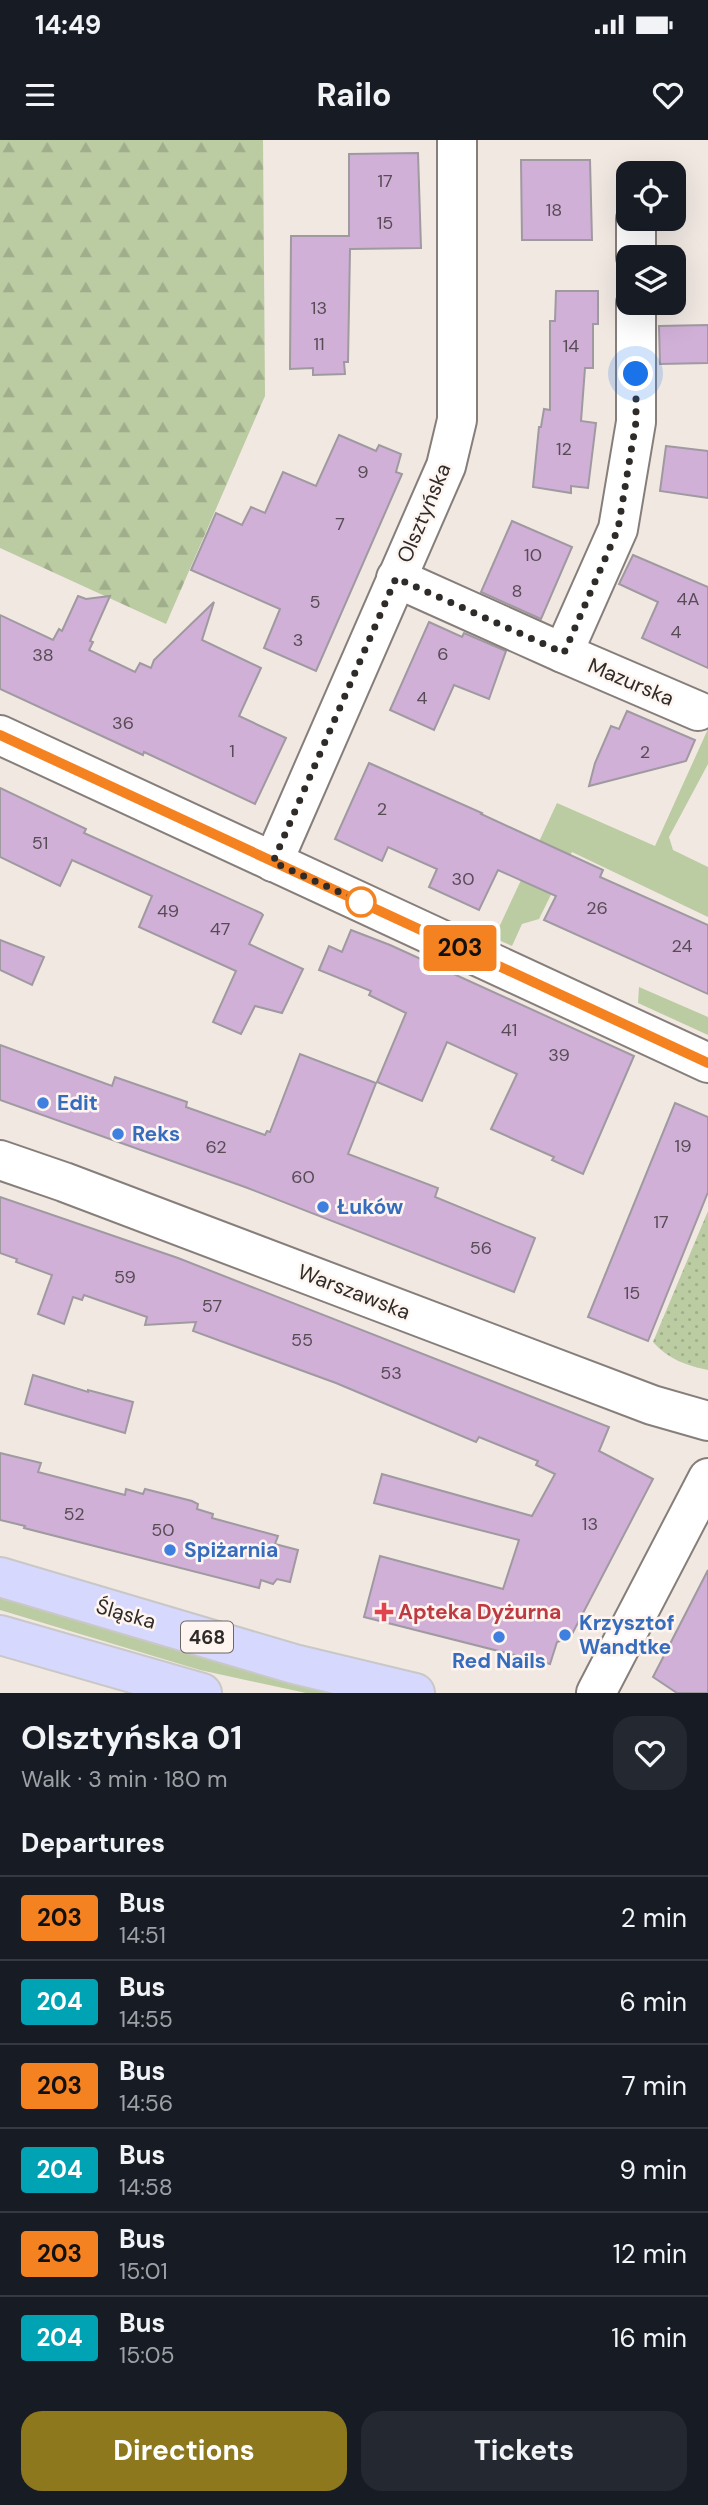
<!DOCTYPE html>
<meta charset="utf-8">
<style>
:root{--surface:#171b24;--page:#242831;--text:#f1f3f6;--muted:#9ea1a6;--line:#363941;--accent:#8d781d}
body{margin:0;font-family:"DM Sans",sans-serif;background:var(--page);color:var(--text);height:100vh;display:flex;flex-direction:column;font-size:26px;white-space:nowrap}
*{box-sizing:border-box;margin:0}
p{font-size:23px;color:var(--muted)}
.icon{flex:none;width:38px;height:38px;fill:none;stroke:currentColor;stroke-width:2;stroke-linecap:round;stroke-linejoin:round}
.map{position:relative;height:1553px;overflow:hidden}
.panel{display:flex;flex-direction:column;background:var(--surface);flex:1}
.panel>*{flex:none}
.badge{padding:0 14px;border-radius:5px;font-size:24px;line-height:46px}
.controls{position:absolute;left:616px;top:21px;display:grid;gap:14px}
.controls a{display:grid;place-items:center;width:70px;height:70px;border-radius:14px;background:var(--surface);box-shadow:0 7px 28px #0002;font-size:35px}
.you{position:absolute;width:35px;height:35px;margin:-18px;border:5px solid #fff;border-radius:50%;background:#1a73e8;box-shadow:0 0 0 10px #1a73e833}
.map>.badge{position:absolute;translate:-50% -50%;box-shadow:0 0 0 4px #fff}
h2{padding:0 21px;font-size:26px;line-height:63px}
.round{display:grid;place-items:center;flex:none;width:74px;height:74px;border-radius:21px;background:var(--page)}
.head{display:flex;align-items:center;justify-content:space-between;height:119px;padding:0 21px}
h1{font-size:33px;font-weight:700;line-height:52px}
.cta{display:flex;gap:14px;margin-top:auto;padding:14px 21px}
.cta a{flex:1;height:80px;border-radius:21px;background:var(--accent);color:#fff;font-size:28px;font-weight:700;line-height:80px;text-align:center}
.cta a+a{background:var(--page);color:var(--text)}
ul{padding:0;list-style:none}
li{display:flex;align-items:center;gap:21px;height:84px;padding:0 21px;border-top:2px solid var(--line)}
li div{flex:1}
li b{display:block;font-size:26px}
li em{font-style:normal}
li .badge{min-width:77px;font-weight:700;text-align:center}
.status{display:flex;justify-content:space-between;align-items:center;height:49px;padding:0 35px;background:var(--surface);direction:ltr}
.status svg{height:19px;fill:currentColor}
header{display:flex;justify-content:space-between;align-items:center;height:91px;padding:0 21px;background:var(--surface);font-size:32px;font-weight:700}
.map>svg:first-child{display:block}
</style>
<div class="status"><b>14:49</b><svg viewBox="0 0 49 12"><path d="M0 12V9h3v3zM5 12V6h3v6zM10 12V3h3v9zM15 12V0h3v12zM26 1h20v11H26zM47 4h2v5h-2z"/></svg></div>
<header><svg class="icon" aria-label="menu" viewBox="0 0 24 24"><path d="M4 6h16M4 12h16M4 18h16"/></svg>Railo<svg class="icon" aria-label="heart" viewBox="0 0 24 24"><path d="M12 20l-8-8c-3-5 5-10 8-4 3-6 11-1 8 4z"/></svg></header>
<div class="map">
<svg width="708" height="1553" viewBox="0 0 708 1553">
<defs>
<pattern id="forest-firs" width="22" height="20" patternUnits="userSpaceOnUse" patternTransform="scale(1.75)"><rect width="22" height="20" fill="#bbcba2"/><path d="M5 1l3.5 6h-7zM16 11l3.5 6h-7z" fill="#a1ae8c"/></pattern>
<pattern id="park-dots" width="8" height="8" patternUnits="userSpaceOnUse" patternTransform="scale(1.75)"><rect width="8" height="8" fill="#bbcba2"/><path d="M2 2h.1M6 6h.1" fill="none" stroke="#a1ae8c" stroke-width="1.8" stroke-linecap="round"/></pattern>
</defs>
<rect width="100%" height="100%" fill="#f1e8e2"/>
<g fill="#bbcba2">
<path d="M708,589V624L669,697L673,710L708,727V777L572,712L539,779L522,784L512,806L494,798L557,663L655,706Z"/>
<path d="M639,847L708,877V895L638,863Z"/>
<path d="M0,1457L234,1527L340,1553H306L200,1530L0,1470Z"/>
</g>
<path fill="url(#forest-firs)" d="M0,0H263L265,256L166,484L0,408Z"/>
<path fill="url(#park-dots)" d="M708,1071V1230C687,1226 668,1219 653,1202Z"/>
<g fill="#d1b0d8" stroke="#9f99a0" stroke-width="2">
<path d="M418,13L421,108L350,109L348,222H344L345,234L313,235V228L290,229L291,96H349V14Z"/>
<path d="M521,20H590L592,100H522Z"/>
<path d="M556,151H598V184H593V228H585L581,281L596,283L588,348L571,346V353L533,347L539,287H541L544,269L550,270V181H555Z"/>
<path d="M708,185V223L660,224L659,186Z"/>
<path d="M339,295L376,311L379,305L401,314L396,332L402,334L316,531L264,508L280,469L191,430L216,373L242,385L251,367L265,373L283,332L316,346Z"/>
<path d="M666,306L708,311V358L660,351Z"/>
<path d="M512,381L572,407L541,479L481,452Z"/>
<path d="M633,415L708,447V528L642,498L658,462L619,444Z"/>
<path d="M78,456L86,459L110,456L90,501L93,502L89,510L135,532L140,523L151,528L154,520L214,462L202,500L261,528L239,576L286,598L255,664L144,612L143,615L0,549V475L53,500L59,489L62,491Z"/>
<path d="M429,482L462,497L464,493L506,511L489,559L454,545L434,590L390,570Z"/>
<path d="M627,571L695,600L686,621L589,646L595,623L611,586L619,589Z"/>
<path d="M369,623L482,673L481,674L603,730L600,737L708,785V854L544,780L556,756L498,730L479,770L429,747L437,729L388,707L382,721L335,699Z"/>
<path d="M0,648L86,689L84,693L261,773L263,775L249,804L303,829L282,873L255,866L241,894L213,882L236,831L139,787L152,756L72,720L60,746L0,717Z"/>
<path d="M351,790L390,805L634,916L583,1034L552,1020L554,1017L491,989L517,934L447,902L422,961L377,942L406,873L369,855L371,851L319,830L329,806L342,812Z"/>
<path d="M0,800L44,817L32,845L0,830Z"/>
<path d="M0,905L112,946L115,937L187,962L186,967L265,995L267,991L270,992L300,914L376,943L348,1014L438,1048L435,1057L535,1098L514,1152L245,1047L0,960Z"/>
<path d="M675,963L708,977V1052L648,1201L588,1177Z"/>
<path d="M0,1057L178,1118L609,1287L599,1311L653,1339L570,1498L557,1502L550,1524L364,1477L380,1416L503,1449L519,1400L374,1363L382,1334L532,1376L555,1334L536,1325L538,1321L479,1297L476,1302L336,1243L193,1191L196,1182L145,1185L147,1177L84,1155L82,1160L73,1157L64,1184L38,1174L52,1135L16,1122L17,1119L0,1113Z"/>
<path d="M33,1235L88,1252V1250L133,1262L125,1293L25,1264Z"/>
<path d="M0,1313L41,1323L38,1332L125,1355L126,1349L143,1354L145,1349L192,1361L198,1364L197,1369L213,1374L212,1378L278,1396L275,1404L298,1410L290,1442L277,1439L273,1444L261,1440L259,1448L24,1388L25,1386L0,1380Z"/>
<path d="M708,1430V1553H677L653,1537Z"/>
</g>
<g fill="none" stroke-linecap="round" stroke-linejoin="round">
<g stroke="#867e7a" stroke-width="42">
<g id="minor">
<path d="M636,79V117"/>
<path d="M396,438L563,513L618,389L636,282V163"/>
<path d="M563,513L698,571"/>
<path d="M0,595L708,923"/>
<path d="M273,722L446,326L457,280V0"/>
<path d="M0,1020L64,1042L652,1265L708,1281"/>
<path d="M596,1553L708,1338"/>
</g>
</g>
<g stroke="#c9c8c7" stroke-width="42">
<g id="major">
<path d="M0,1437L294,1524L415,1553"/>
<path d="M0,1495L202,1553"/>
</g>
</g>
<use href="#minor" stroke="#fff" stroke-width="38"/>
<use href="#major" stroke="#d7d8fd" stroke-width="38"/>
</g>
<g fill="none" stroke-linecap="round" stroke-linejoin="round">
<g stroke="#fff" stroke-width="16">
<path id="line" d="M0,595L708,923"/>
</g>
<use href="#line" stroke="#f58220" stroke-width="10"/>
<path stroke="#2e2b29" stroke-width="7" stroke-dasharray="0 12.6" d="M361,762L273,722L396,438L564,513L618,389L636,282V234"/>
</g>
<circle fill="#fff" stroke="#f58220" stroke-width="3.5" cx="361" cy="762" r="14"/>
<g fill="#3f7fe0" stroke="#fef5f0" stroke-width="2.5">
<circle cx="43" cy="963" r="7"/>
<circle cx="118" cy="994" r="7"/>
<circle cx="323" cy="1067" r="7"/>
<circle cx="170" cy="1410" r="7"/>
<circle cx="565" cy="1495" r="7"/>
<circle cx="499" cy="1497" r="7"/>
</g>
<path fill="#e0444e" stroke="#fef5f0" stroke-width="2.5" d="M380.5 1461.5h7v7h7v7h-7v7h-7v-7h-7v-7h7z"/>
<g text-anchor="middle" stroke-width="5" stroke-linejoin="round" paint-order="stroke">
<g font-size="18" fill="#574c55">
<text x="385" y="47">17</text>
<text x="554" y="76">18</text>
<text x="385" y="89">15</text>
<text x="319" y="174">13</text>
<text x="319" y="210">11</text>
<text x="571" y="212">14</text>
<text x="564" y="315">12</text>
<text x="363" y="338">9</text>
<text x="340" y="390">7</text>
<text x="533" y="421">10</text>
<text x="517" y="457">8</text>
<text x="688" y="465">4A</text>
<text x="315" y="468">5</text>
<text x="676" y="498">4</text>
<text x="298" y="506">3</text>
<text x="443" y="520">6</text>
<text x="43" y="521">38</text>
<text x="422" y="564">4</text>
<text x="123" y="589">36</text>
<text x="232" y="617">1</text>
<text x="645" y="618">2</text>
<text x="382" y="675">2</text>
<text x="40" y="709">51</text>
<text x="463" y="745">30</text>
<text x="597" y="774">26</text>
<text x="168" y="777">49</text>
<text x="220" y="795">47</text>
<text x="682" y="812">24</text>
<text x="509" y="896">41</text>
<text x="559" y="921">39</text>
<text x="683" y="1012">19</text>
<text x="216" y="1013">62</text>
<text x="303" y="1043">60</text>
<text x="661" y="1088">17</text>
<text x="481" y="1114">56</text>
<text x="125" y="1143">59</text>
<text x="632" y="1159">15</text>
<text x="212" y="1172">57</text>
<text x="302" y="1206">55</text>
<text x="391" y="1239">53</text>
<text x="74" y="1380">52</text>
<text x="590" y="1390">13</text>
<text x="163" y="1396">50</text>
</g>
<rect fill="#fef5f0" stroke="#6c6865" stroke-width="2" x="181" y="1481.5" width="52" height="31" rx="5"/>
<g font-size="19" font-weight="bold" fill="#2e2b29">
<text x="207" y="1504">468</text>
</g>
<g font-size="21" fill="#2e2b29" stroke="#fef5f0">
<text transform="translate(424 373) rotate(-67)" y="7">Olsztyńska</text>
<text transform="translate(631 542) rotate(23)" y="7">Mazurska</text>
<text transform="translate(354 1152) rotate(21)" y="7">Warszawska</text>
<text transform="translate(126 1474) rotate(16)" y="7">Śląska</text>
</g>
<g font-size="21" font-weight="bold" fill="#366cbe" stroke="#fef5f0" text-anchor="start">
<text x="57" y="970">Edit</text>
<text x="132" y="1001">Reks</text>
<text x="337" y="1074">Łuków</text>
<text x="184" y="1417">Spiżarnia</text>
<text x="579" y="1490">Krzysztof<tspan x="579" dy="24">Wandtke</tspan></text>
<text x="499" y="1528" text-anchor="middle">Red Nails</text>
</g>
<g font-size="21" font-weight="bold" fill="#be3a42" stroke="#fef5f0" text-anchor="start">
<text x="398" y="1479">Apteka Dyżurna</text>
</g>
</g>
</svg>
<div class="controls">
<a><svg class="icon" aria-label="locate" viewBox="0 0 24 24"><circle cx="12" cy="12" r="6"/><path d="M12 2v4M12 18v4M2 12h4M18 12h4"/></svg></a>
<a><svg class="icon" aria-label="layers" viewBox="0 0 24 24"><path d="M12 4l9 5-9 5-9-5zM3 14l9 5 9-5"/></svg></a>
</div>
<div class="you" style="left:636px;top:234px"></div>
<b class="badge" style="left:460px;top:808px;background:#f58220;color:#111">203</b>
</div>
<section class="panel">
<div class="head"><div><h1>Olsztyńska 01</h1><p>Walk · 3 min · 180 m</p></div><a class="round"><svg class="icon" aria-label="heart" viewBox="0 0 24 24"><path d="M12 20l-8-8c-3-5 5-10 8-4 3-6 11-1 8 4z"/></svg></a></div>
<h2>Departures</h2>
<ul>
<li><span class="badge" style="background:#f58220;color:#111">203</span><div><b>Bus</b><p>14:51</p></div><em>2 min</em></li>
<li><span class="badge" style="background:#00a3b4;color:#fff">204</span><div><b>Bus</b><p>14:55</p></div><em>6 min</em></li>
<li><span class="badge" style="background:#f58220;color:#111">203</span><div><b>Bus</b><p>14:56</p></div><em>7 min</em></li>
<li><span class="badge" style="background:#00a3b4;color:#fff">204</span><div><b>Bus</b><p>14:58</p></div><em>9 min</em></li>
<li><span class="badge" style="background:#f58220;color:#111">203</span><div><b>Bus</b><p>15:01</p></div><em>12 min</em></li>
<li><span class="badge" style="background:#00a3b4;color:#fff">204</span><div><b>Bus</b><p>15:05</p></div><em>16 min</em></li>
</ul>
<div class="cta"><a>Directions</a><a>Tickets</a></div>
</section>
